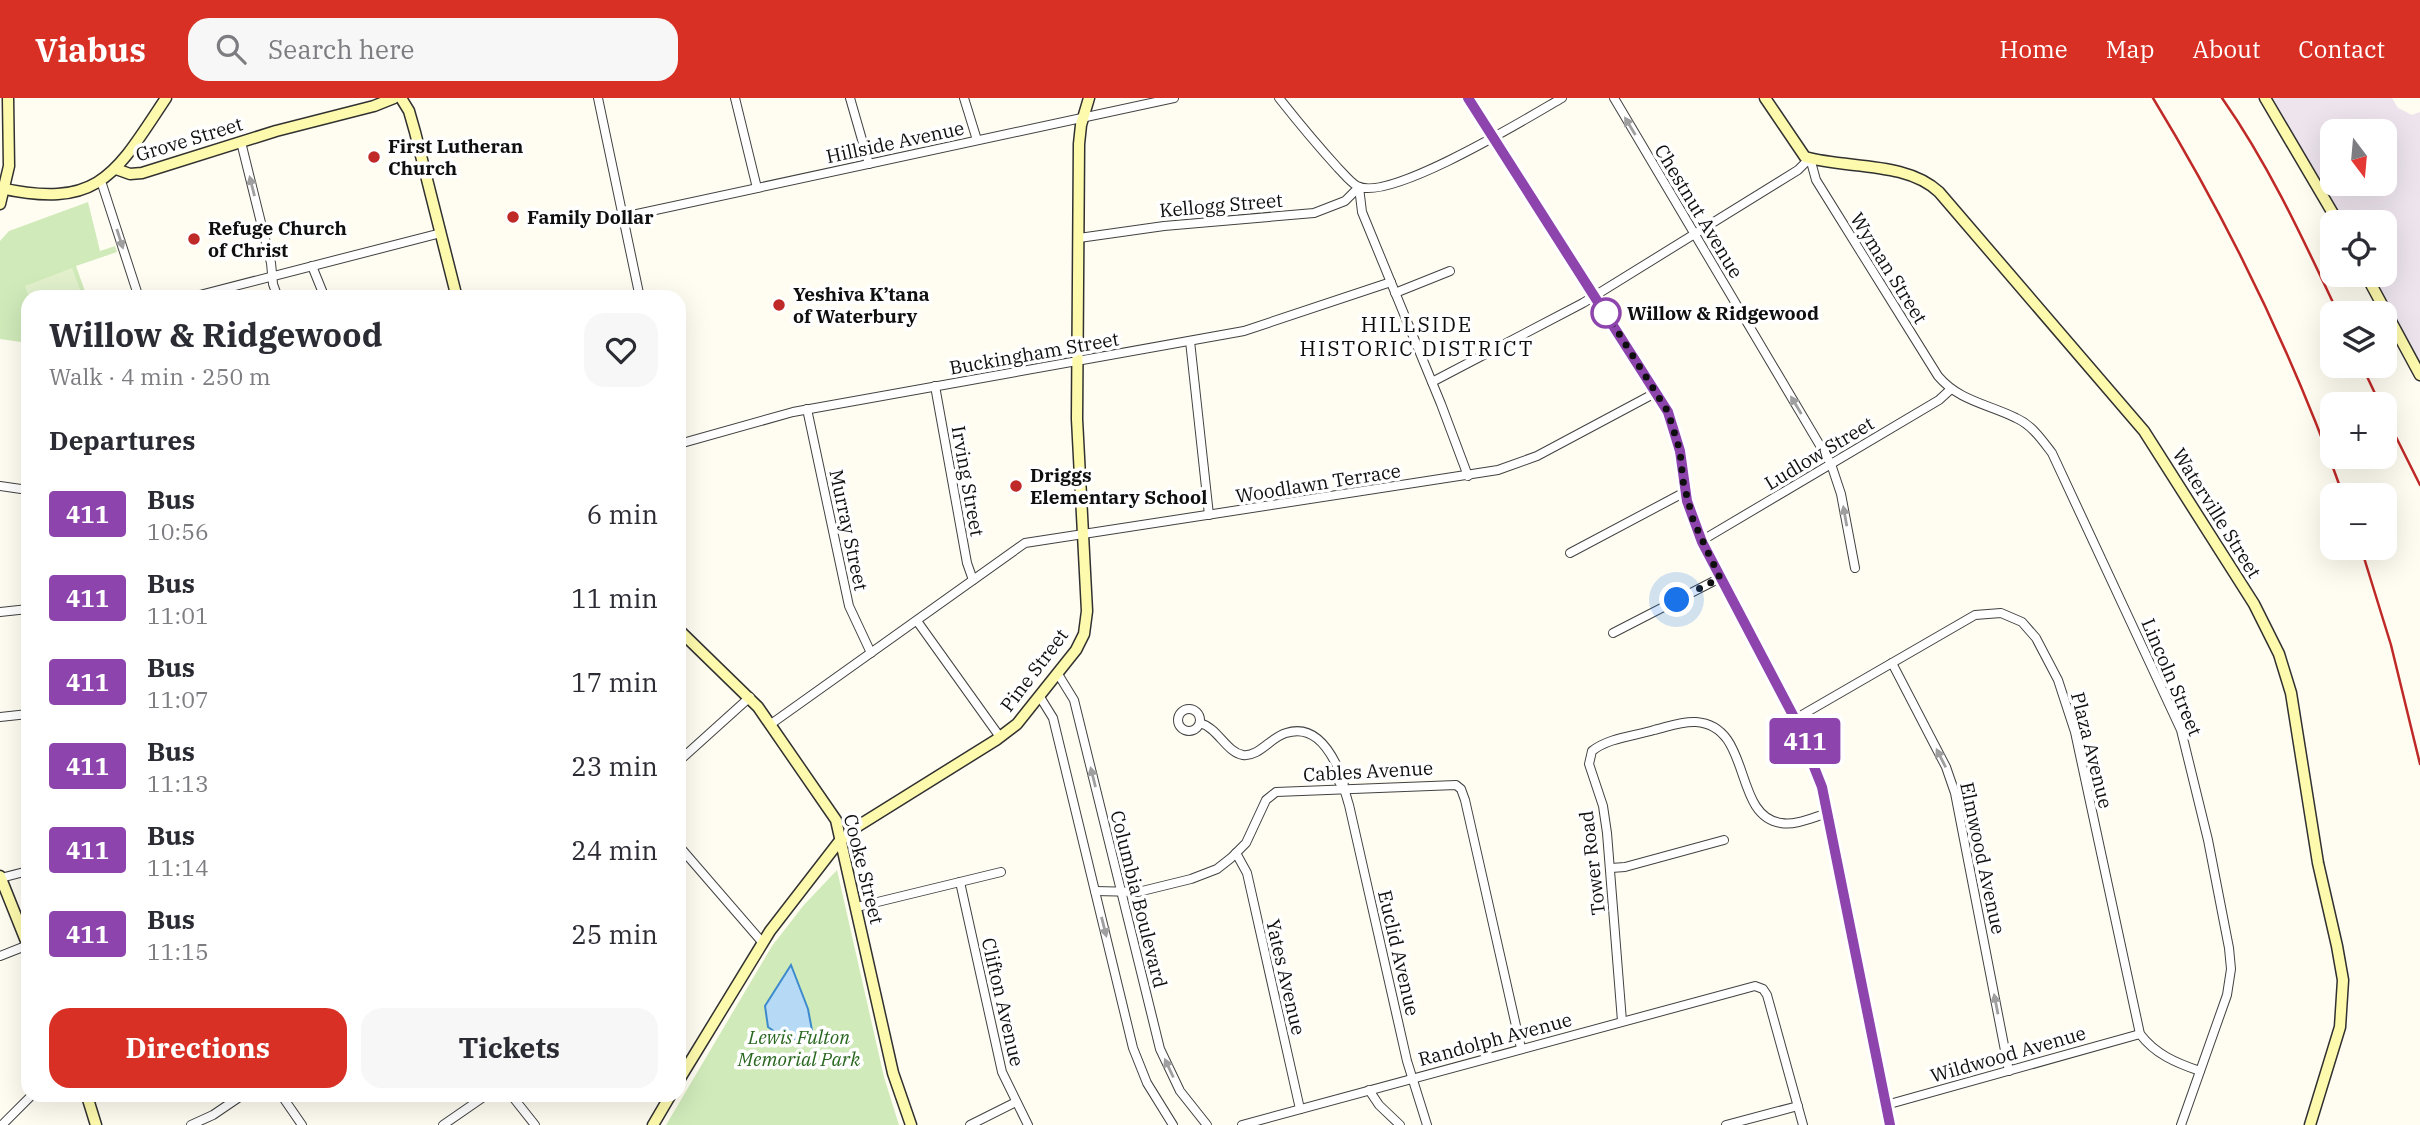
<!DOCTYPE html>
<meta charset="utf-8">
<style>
:root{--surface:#fff;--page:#f7f7f7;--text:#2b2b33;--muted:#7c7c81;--accent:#d93025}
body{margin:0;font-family:"IBM Plex Serif",serif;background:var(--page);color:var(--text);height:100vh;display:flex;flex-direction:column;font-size:26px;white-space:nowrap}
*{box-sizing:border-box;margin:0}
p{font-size:23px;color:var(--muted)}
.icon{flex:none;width:38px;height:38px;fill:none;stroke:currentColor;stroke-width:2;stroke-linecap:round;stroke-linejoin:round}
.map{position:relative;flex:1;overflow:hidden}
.drawer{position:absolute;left:21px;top:192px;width:665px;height:812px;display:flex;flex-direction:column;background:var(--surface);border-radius:21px;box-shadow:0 7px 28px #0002}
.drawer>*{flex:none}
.badge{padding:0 14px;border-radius:5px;font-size:24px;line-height:46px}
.needle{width:46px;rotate:164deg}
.controls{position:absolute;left:2320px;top:21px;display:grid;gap:14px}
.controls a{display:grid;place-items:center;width:77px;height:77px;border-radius:14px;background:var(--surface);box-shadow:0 7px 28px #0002;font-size:35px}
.you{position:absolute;width:35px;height:35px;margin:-18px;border:5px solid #fff;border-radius:50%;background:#1a73e8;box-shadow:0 0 0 10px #1a73e833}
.map>.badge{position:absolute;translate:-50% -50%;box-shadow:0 0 0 4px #fff}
h2{padding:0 28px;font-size:26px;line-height:63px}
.round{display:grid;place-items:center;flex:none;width:74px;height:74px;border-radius:21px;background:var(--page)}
.summary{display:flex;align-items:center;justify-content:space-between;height:119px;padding:0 28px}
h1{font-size:33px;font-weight:700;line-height:52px}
.button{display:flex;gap:14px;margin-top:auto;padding:14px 28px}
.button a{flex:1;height:80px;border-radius:21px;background:var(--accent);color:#fff;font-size:28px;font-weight:700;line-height:80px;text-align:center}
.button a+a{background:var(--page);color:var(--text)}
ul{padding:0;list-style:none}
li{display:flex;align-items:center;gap:21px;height:84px;padding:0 28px}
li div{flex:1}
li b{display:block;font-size:26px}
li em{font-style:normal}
li .badge{min-width:77px;font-weight:700;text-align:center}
header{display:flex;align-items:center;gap:42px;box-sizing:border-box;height:98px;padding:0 35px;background:var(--accent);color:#fff}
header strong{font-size:33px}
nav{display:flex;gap:38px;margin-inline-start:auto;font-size:24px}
.search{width:490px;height:63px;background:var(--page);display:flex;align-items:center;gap:18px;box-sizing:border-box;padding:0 24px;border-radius:21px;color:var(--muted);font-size:26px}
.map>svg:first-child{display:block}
</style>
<header>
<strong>Viabus</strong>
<div class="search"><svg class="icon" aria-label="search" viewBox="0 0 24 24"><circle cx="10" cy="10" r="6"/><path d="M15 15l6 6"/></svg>Search here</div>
<nav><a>Home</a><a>Map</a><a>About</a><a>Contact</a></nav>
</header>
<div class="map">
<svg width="2420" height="1027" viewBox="0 0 2420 1027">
<rect width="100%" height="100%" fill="#fffdf1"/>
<path fill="#ede4ed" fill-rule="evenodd" d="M2273,0H2392L2398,10L2412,17L2420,14V263L2372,177H2385V124H2343ZM2333,33H2385V86H2333Z"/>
<g fill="#d0eaba">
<path d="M88,104L100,153L115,148L117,154L76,168L87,199L28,200V245L0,241V143L9,133Z"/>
<path d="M837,772L884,979L899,1027H666L772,848L803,808Z"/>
</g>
<path fill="#e2f1cc" d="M72,170L83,199H29L25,188Z"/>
<path fill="#b6daf6" stroke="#3d8bcd" stroke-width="2" d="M791,867L808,911L814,943L785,941L768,929L765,908Z"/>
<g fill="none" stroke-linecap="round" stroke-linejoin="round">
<g stroke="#424242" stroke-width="10">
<g id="street">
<path d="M598,0L640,200"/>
<path d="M735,0L757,90"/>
<path d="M850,0L869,66"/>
<path d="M964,0L977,42"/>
<path d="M1279,0C1298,24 1317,47 1338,70C1344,76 1350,84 1357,88C1389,105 1529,19 1562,0"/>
<path d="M1614,0L1831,366L1841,396L1855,470"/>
<path d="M241,44L271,165L273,186L278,200"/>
<path d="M1810,60L1816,82L1938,278C1959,303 1988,306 2016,320C2032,327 2042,342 2052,355L2181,632L2208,742L2229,850L2231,871L2227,897L2181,1027"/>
<path d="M101,83L139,200"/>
<path d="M1359,89L1362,114L1441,306L1468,378"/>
<path d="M623,119L1174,0"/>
<path d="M1079,140L1164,128L1314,115L1345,103L1359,89"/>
<path d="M312,168L325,200"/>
<path d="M1395,195L1450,173"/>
<path d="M188,200L441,135"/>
<path d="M1190,243L1209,417"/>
<path d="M1432,284L1583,205L1798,72L1810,60"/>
<path d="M935,288L967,465L973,482"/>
<path d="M807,311L849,508L871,555"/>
<path d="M679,346L793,314L1244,233L1391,184"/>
<path d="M0,388L28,392"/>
<path d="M1701,443L1939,302L1951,291"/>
<path d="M1570,455L1685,394"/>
<path d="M0,514L28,511"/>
<path d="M917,523L1000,639"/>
<path d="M1613,535L1720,480"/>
<path d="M1892,565L1946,669L1955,695L2009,973"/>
<path d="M1058,576L1074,602L1160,951L1180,993L1207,1027"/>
<path d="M1040,599L1053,620L1133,950L1147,985L1173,1027"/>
<circle cx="1189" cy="622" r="11"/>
<path d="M0,619L28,616"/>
<path d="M1795,621L1975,517L2001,515L2022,524L2036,540L2058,582L2075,634L2140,936C2155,956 2176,965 2200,973"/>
<path d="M1200,625C1218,630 1226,654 1243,657C1259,659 1271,639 1286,635C1311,627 1326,646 1336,666C1340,675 1346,679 1343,690"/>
<path d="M771,626L1025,445L1498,372L1537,358L1657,294"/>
<path d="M679,663L750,599"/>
<path d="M1337,669C1335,680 1338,682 1343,690C1346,694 1347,702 1349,707L1407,963L1427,1027"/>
<path d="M679,748L762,844"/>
<path d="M1236,755L1247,775L1300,1011"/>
<path d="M1611,770L1625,769L1724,742"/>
<path d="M1,780L28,773"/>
<path d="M960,784L1002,974L1028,1027"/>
<path d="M1095,793L1138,794L1191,781L1217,771L1231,760L1246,745L1266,702L1276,694L1456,687L1461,691L1465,702L1521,950"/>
<path d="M857,809L1001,774"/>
<path d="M0,858L28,847"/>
<path d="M1622,923L1607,735L1603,708L1589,666L1592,653C1608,640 1634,638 1654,632C1667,629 1682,623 1696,624C1753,628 1732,718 1781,725C1795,728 1814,719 1828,715"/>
<path d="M1369,992L1379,1007L1400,1027"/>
<path d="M282,998L302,1027"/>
<path d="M512,998L535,1027"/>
<path d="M1886,1007L2140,936"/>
<path d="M2,1027L31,998"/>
<path d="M191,1027L213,1017L241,998"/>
<path d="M443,1027L485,998"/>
<path d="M970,1027L1016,1004"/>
<path d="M1242,1027L1755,888L1763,891L1767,897L1803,1027"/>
<path d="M1726,1027L1798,1008"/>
</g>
</g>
<g stroke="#313131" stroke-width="13">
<g id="secondary">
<path d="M401,0L409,13L415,34L457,200"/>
<path d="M1469,0L1668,314L1680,353L1687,403L1701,443L1792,615L1804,640L1822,689L1890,1027"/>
<path d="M1765,0L1805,59C1847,71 1906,63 1939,94L2144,333L2254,506L2279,556L2291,595L2318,765L2337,848L2343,882L2340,929L2310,1027"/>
<path d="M2265,0L2338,124"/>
<path d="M116,71L130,76L142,75L276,33L374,8L394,0"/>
<path d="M0,90C100,112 116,75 166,0"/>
<path d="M0,106L9,68L8,0"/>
<path d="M2366,177L2420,277"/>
<path d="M679,532L758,609L836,722L893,975L911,1027"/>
<path d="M0,778L28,848"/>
<path d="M679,982L770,833L838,745L858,728L996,642L1017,626L1076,552L1084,536L1087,513L1077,321L1079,46L1081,27L1089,0"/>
<path d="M87,998L96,1027"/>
<path d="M653,1027L670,998"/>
</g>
</g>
<use href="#street" stroke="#fff" stroke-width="8"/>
<use href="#secondary" stroke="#fefaad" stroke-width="10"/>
<g stroke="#bf2927" stroke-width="2.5">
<path d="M2153,0C2229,125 2294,259 2343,397"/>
<path d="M2222,0C2269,67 2303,141 2338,215"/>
<path d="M2362,268L2380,306"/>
<path d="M2385,317L2420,387"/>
<path d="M2361,450L2391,547L2420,666"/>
</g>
</g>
<defs><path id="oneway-solid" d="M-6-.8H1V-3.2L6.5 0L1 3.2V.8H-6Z" transform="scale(1.75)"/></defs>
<g fill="#9f9f9f">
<use href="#oneway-solid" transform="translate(1630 28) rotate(-121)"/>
<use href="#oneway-solid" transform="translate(252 88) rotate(-104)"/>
<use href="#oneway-solid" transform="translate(120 141) rotate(72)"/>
<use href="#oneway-solid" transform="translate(1796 307) rotate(-121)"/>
<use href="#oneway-solid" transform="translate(1845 418) rotate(-100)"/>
<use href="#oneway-solid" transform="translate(1941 660) rotate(-117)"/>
<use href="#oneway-solid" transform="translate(1093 679) rotate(-104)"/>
<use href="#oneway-solid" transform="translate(1104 829) rotate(76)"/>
<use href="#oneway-solid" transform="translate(1996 906) rotate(-101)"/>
<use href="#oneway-solid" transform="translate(1169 970) rotate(-115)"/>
</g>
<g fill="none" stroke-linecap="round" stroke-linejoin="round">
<g stroke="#fff" stroke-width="16">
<path id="line" d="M1468,0L1668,314L1680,353L1687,403L1702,444L1795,621L1822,689L1890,1027"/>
</g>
<use href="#line" stroke="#8e44ad" stroke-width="10"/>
<path stroke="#0f0f0f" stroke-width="7" stroke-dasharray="0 12.6" d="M1606,215L1668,314L1680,353L1683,383L1693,422L1720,480L1677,502"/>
</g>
<g fill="#bf2927" stroke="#fff" stroke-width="2.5">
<circle cx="374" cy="59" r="7"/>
<circle cx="513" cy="119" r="7"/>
<circle cx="194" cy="141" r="7"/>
<circle cx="779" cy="207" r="7"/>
<circle cx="1016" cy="388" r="7"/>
</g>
<circle fill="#fff" stroke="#8e44ad" stroke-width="3.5" cx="1606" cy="215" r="14"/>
<g text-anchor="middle" stroke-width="7" stroke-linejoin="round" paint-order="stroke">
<g font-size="19" fill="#0f0f0f" stroke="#fff">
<text transform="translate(189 41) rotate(-17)" y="7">Grove Street</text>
<text transform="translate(895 44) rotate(-12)" y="7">Hillside Avenue</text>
<text transform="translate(1221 107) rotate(-5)" y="7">Kellogg Street</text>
<text transform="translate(1699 113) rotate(59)" y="7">Chestnut Avenue</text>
<text transform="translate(1889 170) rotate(58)" y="7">Wyman Street</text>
<text transform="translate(1034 255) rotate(-10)" y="7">Buckingham Street</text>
<text transform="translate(1819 355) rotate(-31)" y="7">Ludlow Street</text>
<text transform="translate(968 383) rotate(80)" y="7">Irving Street</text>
<text transform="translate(1318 385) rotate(-9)" y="7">Woodlawn Terrace</text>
<text transform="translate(2217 415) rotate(58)" y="7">Waterville Street</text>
<text transform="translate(849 432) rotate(78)" y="7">Murray Street</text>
<text transform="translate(1034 572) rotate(-53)" y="7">Pine Street</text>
<text transform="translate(2172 579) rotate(67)" y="7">Lincoln Street</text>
<text transform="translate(2092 652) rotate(76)" y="7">Plaza Avenue</text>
<text transform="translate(1368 673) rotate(-3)" y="7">Cables Avenue</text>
<text transform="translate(1983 760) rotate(78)" y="7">Elmwood Avenue</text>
<text transform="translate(1592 765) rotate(-97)" y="7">Tower Road</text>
<text transform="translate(864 771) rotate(76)" y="7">Cooke Street</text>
<text transform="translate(1139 801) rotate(76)" y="7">Columbia Boulevard</text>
<text transform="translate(1399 855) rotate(77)" y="7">Euclid Avenue</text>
<text transform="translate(1286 879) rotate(77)" y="7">Yates Avenue</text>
<text transform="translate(1003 904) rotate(77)" y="7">Clifton Avenue</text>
<text transform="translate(1495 941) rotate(-15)" y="7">Randolph Avenue</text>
<text transform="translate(2008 956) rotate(-16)" y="7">Wildwood Avenue</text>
</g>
<g font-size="19" font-weight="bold" fill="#0f0f0f" stroke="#fff" text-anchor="start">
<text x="388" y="55">First Lutheran<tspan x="388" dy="22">Church</tspan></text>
<text x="527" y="126">Family Dollar</text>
<text x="208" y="137">Refuge Church<tspan x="208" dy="22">of Christ</tspan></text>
<text x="793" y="203">Yeshiva K’tana<tspan x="793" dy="22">of Waterbury</tspan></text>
<text x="1030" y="384">Driggs<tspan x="1030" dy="22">Elementary School</tspan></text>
</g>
<g font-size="19" font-weight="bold" fill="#0f0f0f" stroke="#fff" text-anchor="start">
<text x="1627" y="222">Willow &amp; Ridgewood</text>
</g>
<g font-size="19" font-style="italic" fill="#29671f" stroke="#fff">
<text x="799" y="946">Lewis Fulton<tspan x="799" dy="22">Memorial Park</tspan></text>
</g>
<g font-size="21" letter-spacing="2" fill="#0f0f0f" stroke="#fff">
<text x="1417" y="234">HILLSIDE<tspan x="1417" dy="24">HISTORIC DISTRICT</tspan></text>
</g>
</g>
</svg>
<div class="controls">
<a><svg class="needle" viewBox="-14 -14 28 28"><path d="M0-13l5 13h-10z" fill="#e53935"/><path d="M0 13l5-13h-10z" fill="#7c7c81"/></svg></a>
<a><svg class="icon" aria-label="locate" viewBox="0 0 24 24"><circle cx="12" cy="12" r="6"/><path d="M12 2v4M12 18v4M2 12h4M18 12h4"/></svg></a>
<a><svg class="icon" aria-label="layers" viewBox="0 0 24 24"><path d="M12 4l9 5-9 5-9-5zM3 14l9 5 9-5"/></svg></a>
<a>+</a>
<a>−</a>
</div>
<div class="you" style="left:1677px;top:502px"></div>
<b class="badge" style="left:1805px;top:643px;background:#8e44ad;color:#fff">411</b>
<section class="drawer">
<div class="summary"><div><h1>Willow &amp; Ridgewood</h1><p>Walk · 4 min · 250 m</p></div><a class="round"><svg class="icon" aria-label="heart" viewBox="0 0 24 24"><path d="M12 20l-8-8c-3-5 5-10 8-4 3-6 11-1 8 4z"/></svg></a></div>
<h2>Departures</h2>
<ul>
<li><span class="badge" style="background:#8e44ad;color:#fff">411</span><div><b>Bus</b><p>10:56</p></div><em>6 min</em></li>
<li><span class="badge" style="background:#8e44ad;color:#fff">411</span><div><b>Bus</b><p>11:01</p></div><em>11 min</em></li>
<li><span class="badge" style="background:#8e44ad;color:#fff">411</span><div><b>Bus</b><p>11:07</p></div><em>17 min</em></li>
<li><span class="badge" style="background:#8e44ad;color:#fff">411</span><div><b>Bus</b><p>11:13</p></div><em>23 min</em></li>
<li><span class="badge" style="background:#8e44ad;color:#fff">411</span><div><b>Bus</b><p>11:14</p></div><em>24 min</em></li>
<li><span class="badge" style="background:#8e44ad;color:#fff">411</span><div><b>Bus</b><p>11:15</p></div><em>25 min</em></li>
</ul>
<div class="button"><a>Directions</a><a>Tickets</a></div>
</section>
</div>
